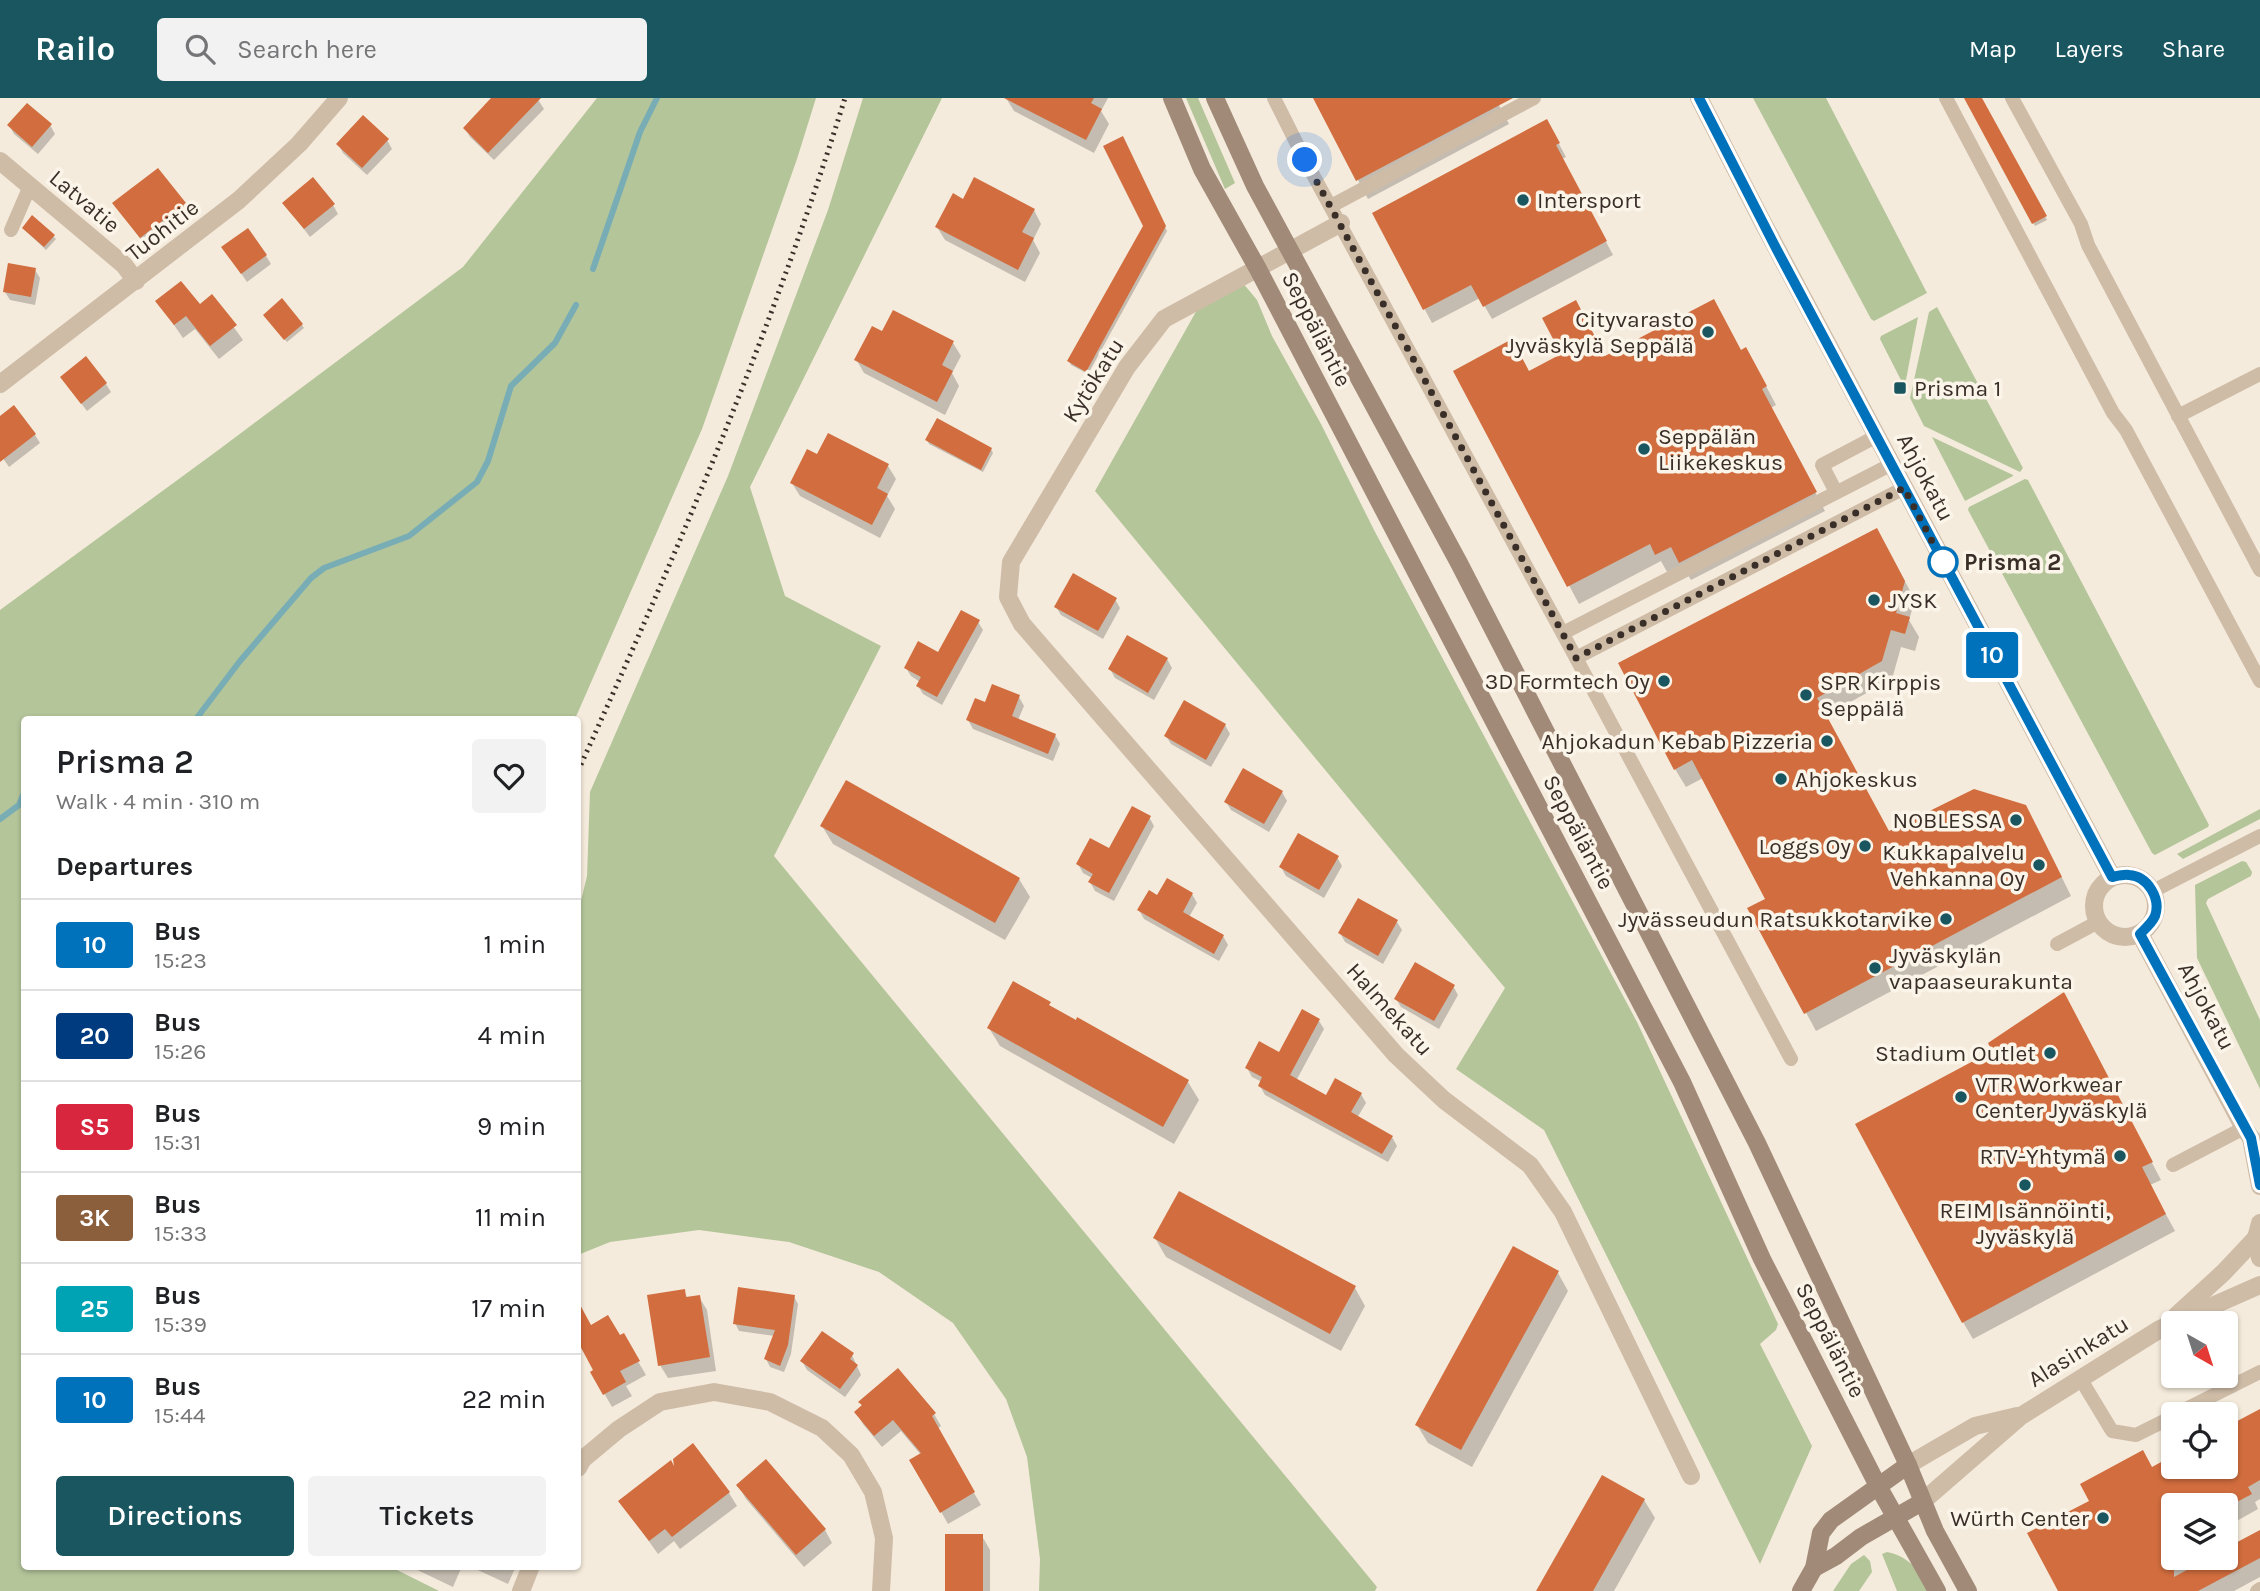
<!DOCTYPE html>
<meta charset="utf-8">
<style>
:root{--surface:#fff;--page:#f2f2f2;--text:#202124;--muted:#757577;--line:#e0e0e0;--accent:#195660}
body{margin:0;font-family:Karla,sans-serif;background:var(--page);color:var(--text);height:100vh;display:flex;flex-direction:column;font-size:26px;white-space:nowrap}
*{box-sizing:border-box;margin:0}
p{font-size:23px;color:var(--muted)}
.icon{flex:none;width:38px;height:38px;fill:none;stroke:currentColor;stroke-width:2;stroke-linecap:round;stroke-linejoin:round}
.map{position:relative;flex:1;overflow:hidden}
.sheet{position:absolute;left:21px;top:618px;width:560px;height:854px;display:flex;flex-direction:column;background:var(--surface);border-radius:7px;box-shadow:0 2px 5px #0004}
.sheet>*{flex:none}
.badge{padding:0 14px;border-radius:5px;font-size:24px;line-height:46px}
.needle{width:46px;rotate:141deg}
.buttons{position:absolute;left:2161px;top:1213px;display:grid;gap:14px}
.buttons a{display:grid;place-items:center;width:77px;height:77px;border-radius:7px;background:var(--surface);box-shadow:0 2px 5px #0004;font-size:35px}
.you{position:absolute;width:35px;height:35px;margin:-18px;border:5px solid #fff;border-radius:50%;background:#1a73e8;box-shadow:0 0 0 10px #1a73e833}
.map>.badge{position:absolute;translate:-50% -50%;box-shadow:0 0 0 4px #fff}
h2{padding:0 35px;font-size:26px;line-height:63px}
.round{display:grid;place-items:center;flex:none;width:74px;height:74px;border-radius:7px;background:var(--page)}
.head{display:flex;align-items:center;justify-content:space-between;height:119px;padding:0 35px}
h1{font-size:33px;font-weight:600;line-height:52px}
.button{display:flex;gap:14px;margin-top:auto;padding:14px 35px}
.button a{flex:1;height:80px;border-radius:7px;background:var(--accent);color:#fff;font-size:28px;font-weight:600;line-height:80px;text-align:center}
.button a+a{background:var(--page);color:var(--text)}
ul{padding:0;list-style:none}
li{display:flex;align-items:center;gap:21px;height:91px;padding:0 35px;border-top:2px solid var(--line)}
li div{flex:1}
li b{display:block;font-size:26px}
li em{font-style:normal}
li .badge{min-width:77px;font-weight:700;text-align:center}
header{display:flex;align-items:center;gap:42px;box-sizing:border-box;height:98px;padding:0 35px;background:var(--accent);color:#fff}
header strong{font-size:33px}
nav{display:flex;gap:38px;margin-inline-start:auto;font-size:24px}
.search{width:490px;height:63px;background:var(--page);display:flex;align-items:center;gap:18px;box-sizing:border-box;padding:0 24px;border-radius:7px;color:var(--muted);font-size:26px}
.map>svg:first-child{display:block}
</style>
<header>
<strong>Railo</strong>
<div class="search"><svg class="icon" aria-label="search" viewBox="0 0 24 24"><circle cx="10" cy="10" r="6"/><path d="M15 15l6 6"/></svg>Search here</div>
<nav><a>Map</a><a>Layers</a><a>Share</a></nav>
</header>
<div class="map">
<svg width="2260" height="1493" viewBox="0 0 2260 1493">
<rect width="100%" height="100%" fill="#f5ebdc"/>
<g fill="#b4c59a">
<path d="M597,0H816L797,61L702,331L575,621H24V1468H389L439,1493H0V512L217,353L463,169Z"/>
<path d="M863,0H942L750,389L785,498L881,548L774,758L1377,1489L1375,1493H1039L1040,1461L1027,1359L1006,1301L953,1225L879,1174L789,1144L699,1132L610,1144L578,1157V815L587,778L590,694L728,378L828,112Z"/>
<path d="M1186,0H1198L1235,85L1225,91Z"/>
<path d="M1753,0H1826L1927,195L1874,223L1871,221Z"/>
<path d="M1242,184L1257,202L1272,238L1321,326L1374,432L1637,924L1778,1226L1776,1232L1760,1246L1812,1348L1760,1466L1544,1032L1456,971L1505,890L1095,393L1202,203Z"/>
<path d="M1937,209L2023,370L2020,374L1924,328L1910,300L1929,214Z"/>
<path d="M1918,219L1905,287L1903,286L1880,241L1881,238Z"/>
<path d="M1932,339L2013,377V378L1965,403Z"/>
<path d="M2025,381L2028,382L2209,727L2208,729L2155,757L2152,755L1968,412L1969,409Z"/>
<path d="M2260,711V721L2183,761L2177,756Z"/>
<path d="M2242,763L2246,764L2252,774L2251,778L2208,801L2206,805L2260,922V991L2197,860L2195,787Z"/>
<path d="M1887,1454C1911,1459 1919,1474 1932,1493H1897L1882,1456Z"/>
<path d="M1864,1457L1870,1463L1872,1474L1859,1493H1833L1851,1466Z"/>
</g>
<g fill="#0003">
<path d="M494,0H537L544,11L494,62L470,39L465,30Z"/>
<path d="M1006,0H1108L1101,13L1109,26L1094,55L1014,13Z"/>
<path d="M1315,0H1495L1509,26L1368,101Z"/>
<path d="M1966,0H1980L2047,122L2035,128Z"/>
<path d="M1547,24L1566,59L1562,61L1613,157L1492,221L1480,200L1432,225L1374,116Z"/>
<path d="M9,27H50L55,36L38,56L14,36Z"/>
<path d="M1123,40L1167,133L1088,276L1071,267L1069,263L1145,128Z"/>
<path d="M387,42L392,51L367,77L343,55L338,46Z"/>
<path d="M964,103L1034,112L1041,126L1033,142L1040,155L1025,184L945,142L937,129Z"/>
<path d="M115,105L184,106L192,120L149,153Z"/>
<path d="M284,105L333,107L338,116L310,139Z"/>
<path d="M24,131L53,138L56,141L46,152Z"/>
<path d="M229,158H266L271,166L247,184Z"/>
<path d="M35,172L40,180L35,207L10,202L5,194Z"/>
<path d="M212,199L243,242L219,261L195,231L183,240L158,204L199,209Z"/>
<path d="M267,221L302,227L304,230L287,244Z"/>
<path d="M953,245L961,258L952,275L959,288L945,317L864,275L856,261Z"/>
<path d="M1741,254L1756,269L1776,307L1771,310L1825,413L1691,482L1682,467L1667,474L1661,463L1579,506L1455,273L1529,275L1605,260Z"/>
<path d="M106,286L111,294L87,313L67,287Z"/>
<path d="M0,320L35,337L40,345L9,369L0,356Z"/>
<path d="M927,342L991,351L993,355L983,374L929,346Z"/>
<path d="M818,359L888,368L896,381L887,398L895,411L880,440L800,398L792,385Z"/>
<path d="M1887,450L1915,502L1909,522L1919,539L1915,553L1901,549L1892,581L1825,618L1889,735L2036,727L2071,798L1816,933L1750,811L1767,802L1703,680L1686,689L1675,671Z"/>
<path d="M1115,501L1120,510L1103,541L1061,517L1056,509Z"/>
<path d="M978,524L983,532L942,607L923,596L918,588L920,584L911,578L906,570L938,556Z"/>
<path d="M1167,561L1172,570L1154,602L1115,580L1110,571Z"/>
<path d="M1019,599L1024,608L1018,622L1055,637L1060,646L1053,663L973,631L968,622L986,606Z"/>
<path d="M1225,627L1230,636L1211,669L1171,646L1166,638Z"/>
<path d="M1282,694L1287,703L1269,734L1231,712L1226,704Z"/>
<path d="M1149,719L1154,728L1114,803L1095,793L1090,784L1092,780L1083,775L1078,766L1110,752Z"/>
<path d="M822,728L1019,781L1030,799L1005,842L833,746Z"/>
<path d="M1337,759L1342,768L1324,800L1286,778L1281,769Z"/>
<path d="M1192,796L1197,805L1189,819L1223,838L1228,847L1219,863L1144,821L1139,812L1158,799Z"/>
<path d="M1397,824L1402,832L1383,866L1345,844L1340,835Z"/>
<path d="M1453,888L1458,897L1439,931L1401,909L1396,901Z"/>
<path d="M2073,914L2161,1082L2150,1087L2175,1133L1973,1241L1963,1224Z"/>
<path d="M1319,923L1324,931L1296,983L1327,1000L1361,996L1366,1005L1357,1020L1392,1039L1397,1048L1388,1064L1265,997L1260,988L1262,984L1252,979L1247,970L1279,956Z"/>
<path d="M1077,924L1188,984L1199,1002L1174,1046L1000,948L989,930Z"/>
<path d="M1155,1140L1355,1190L1365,1208L1341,1253L1166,1159Z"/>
<path d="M1558,1175L1568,1193L1472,1369L1428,1345L1417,1327Z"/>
<path d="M684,1193L688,1201L699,1199L707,1212L716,1273L668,1280L660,1267Z"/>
<path d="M794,1199L798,1206L791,1256L784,1274L770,1269L766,1261L775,1238L739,1233L735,1225Z"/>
<path d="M586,1221L591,1229L620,1240L623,1238L646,1277L626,1288L632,1298L612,1309L592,1274L596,1272L578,1240V1227Z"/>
<path d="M852,1257L861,1277L845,1299L807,1272L802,1263Z"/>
<path d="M860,1304L934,1316L941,1328L937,1331L981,1407L948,1426L912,1362L921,1357L901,1333L882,1349L863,1326L856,1314L862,1308Z"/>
<path d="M2260,1313V1401L2255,1404L2258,1411L2226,1429V1407H2174V1460H2200L2203,1465L2212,1460H2226V1452L2260,1434V1479L2234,1493H2060L2152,1371L2174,1368H2226V1331Z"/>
<path d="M677,1376L729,1395L737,1408L680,1451L674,1443L658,1456L626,1411Z"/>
<path d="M738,1387L825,1432L832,1445L804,1469L746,1401Z"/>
<path d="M1644,1402L1655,1420L1614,1493H1538Z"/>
<path d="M982,1438L990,1452V1493H946Z"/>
<path d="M409,1468H462L453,1489Z"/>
<path d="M469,1468H516L508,1486Z"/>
</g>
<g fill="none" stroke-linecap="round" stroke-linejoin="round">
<g stroke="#78adb5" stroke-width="6">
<path d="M593,171L640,34L657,0"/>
<path d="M196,621L240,563L311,480L324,470L409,438L477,384L488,363L511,288L555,245L576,207"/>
<path d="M0,721L19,707L24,695"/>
</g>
</g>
<g fill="#d16d3e">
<path d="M491,0H541L488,55L463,30Z"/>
<path d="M1004,0H1094L1091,5L1102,11L1086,42Z"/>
<path d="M1313,0H1513L1356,83Z"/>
<path d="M1964,0H1982L2047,118L2032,126Z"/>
<path d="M27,5L52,26L32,49L7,27Z"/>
<path d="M363,17L389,41L362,70L336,46Z"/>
<path d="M1547,21L1560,45L1556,47L1607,143L1483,209L1471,187L1423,212L1372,115Z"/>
<path d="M1123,38L1166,128L1086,274L1067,263L1143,128L1103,48Z"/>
<path d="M158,70L186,105L140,140L112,105Z"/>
<path d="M313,79L335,106L304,131L282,105Z"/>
<path d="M974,79L1035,111L1022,134L1034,140L1018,172L935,129L953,95L963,101Z"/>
<path d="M32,117L55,137L44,149L22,130Z"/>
<path d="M248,130L267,157L241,176L221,149Z"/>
<path d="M8,165L36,170L31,199L3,194Z"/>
<path d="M181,183L200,206L212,196L237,227L210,248L186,218L174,227L155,203Z"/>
<path d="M282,200L303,226L284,242L263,217Z"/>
<path d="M1714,201L1741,252L1746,249L1767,288L1762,291L1817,394L1679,465L1671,449L1655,457L1650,446L1567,489L1453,273L1512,241L1529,273L1561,256L1542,220L1576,202L1605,258Z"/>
<path d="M893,212L954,243L942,267L953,273L937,304L854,262L872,228L882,233Z"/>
<path d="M86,258L107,285L81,306L60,279Z"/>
<path d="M14,307L36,336L0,364V318Z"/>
<path d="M937,320L992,350L981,372L925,342Z"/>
<path d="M828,335L889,366L877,390L888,396L872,427L790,385L807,351L817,356Z"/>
<path d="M1877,430L1905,483L1896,515L1910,519L1905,536L1891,532L1882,563L1817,600L1889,733L1974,691L2026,707L2062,779L1804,916L1747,810L1765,801L1692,662L1674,672L1618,565Z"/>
<path d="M1073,475L1117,500L1098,533L1054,509Z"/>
<path d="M961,512L980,522L937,599L916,588L921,579L904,570L918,543L938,554Z"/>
<path d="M1127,537L1168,560L1148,595L1108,571Z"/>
<path d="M992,586L1020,597L1012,618L1056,636L1048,656L966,622L975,600L985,604Z"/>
<path d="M1184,602L1226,626L1206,662L1164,638Z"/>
<path d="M1243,670L1283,693L1264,726L1224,704Z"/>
<path d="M846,682L1020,780L995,825L820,728Z"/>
<path d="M1132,708L1151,718L1109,795L1088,784L1093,776L1076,766L1090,740L1109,750Z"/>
<path d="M1298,735L1339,758L1319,792L1279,769Z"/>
<path d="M1167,780L1193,795L1183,814L1224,837L1214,856L1137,812L1149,792L1157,797Z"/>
<path d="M1358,800L1398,822L1378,858L1338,835Z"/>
<path d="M1415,864L1455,887L1434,923L1394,901Z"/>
<path d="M1013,883L1051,904L1049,907L1076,922L1077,919L1189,982L1163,1029L987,930Z"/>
<path d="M2064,894L2153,1064L2142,1069L2166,1116L1962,1225L1855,1026L1992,953L1988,945Z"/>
<path d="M1302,911L1320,921L1290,977L1326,997L1335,980L1362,995L1351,1014L1393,1038L1382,1056L1258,988L1262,979L1245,970L1259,943L1279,954Z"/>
<path d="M1179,1093L1356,1188L1330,1236L1153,1140Z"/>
<path d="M1513,1148L1559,1173L1461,1352L1415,1327Z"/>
<path d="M738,1189L795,1197L788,1247L780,1268L764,1261L775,1232L733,1226Z"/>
<path d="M685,1191L686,1199L700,1197L710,1259L658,1268L647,1197Z"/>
<path d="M578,1203L591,1227L608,1217L620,1237L624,1235L640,1263L620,1273L626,1284L603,1297L590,1274L593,1272L578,1244Z"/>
<path d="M822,1233L854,1255L850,1261L858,1267L840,1291L800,1263Z"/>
<path d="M898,1270L936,1315L932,1318L975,1394L940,1415L909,1362L921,1355L893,1322L874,1338L854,1314L862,1307L858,1304Z"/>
<path d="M2260,1311V1382L2248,1389L2252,1396L2231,1407H2174V1479L2209,1460H2226V1450L2260,1432V1460L2198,1493H2058L2027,1435L2089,1403L2080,1386L2143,1352L2152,1369L2174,1357V1368H2226V1329Z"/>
<path d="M693,1345L730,1394L672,1439L665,1431L649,1443L618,1403L671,1362L674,1368L673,1361Z"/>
<path d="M766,1361L826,1431L796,1457L736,1387Z"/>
<path d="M1602,1377L1645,1401L1593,1493H1536Z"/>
<rect x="945" y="1436" width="38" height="57"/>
</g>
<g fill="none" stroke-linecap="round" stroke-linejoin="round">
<g stroke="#cebca7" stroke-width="14">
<path d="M1274,0L1305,62L1576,560L1904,390"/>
<path d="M1946,0L2113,315L2126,332L2260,583"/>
<path d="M2012,0L2081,126L2088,147L2260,472"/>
<path d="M1331,108L1534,0"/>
<path d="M11,132L30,88"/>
<path d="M2178,318L2260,276"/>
<path d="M1836,394L1822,367L1877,338"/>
<path d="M1563,535L1892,366"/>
<path d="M1576,560L1791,961"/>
<path d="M2153,793L2260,738"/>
<path d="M2057,846L2098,824"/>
<path d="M2173,1067L2244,1030"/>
<path d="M2080,1280L2112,1333L2136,1337L2174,1318"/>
<path d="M2176,1316L2260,1274"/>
<path d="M2257,1493L2260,1491"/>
</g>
<g stroke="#cebca7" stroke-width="18">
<path d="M0,63L124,167L136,183"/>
<path d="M1341,125L1164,221L1127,269L1011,464L1008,499L1022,526L1396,957L1444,1002L1530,1067L1563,1114L1691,1378"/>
<path d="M0,286L239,102L299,46L339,0"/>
<path d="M578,1370L583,1361L619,1331L660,1304L714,1294L770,1304L822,1330L851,1357L873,1394L884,1440L881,1493"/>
<path d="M521,1493L531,1468"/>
</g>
<g stroke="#cebca7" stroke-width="18">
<path d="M1699,0L1762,123L2112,779"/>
<circle cx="2125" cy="808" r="31"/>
<path d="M2140,836L2244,1030L2251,1040L2260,1048"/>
<path d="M2251,1040L2260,1088"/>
<path d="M2260,1125L2256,1140L2260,1160"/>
<path d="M2176,1218L2224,1174L2256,1140"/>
<path d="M1908,1367L1975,1328L2017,1318"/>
<path d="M1922,1404L2021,1318L2160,1231L2260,1187"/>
</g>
<g stroke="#a28a78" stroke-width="18">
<path d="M1172,0L1202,71L1258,171L1682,984L1762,1161L1878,1388L1937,1493"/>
<path d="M1215,0L1255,88L1459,465L1757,1045L1908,1367L1935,1433L1968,1493"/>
<path d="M1814,1470L1836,1458L1861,1439L1922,1404"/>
<path d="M1801,1493L1814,1470L1821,1435L1831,1422L1908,1367"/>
</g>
<path stroke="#3a2f28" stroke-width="5" stroke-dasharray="2 5" stroke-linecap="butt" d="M578,673C678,453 773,231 845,0"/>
</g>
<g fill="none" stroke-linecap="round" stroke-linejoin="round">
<g stroke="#fff" stroke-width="16">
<path id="line" d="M1699,0L1777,152L2112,779C2117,778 2124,776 2129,777C2148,778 2161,801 2155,818C2152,825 2145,831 2140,836L2251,1040L2260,1087"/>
</g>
<use href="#line" stroke="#0072bc" stroke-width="10"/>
<path stroke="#3a2f28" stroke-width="7" stroke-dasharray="0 12.6" d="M1305,62L1576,560L1904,390L1943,464"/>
</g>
<g fill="#195660" stroke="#fbf4e9" stroke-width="2.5">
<circle cx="1523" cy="102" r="7"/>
<circle cx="1708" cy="234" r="7"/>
<rect x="1893" y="283" width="14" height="14" rx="3.5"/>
<circle cx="1644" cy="351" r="7"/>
<circle cx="1874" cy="502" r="7"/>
<circle cx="1664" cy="583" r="7"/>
<circle cx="1806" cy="597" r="7"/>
<circle cx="1827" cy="643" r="7"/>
<circle cx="1781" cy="681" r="7"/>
<circle cx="2016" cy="722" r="7"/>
<circle cx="1865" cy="748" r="7"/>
<circle cx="2039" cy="767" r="7"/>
<circle cx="1946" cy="821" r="7"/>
<circle cx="1875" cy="870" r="7"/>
<circle cx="2050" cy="955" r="7"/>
<circle cx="1961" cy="999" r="7"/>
<circle cx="2120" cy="1058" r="7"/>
<circle cx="2025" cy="1087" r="7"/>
<circle cx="2103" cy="1420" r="7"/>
</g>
<circle fill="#fff" stroke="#0072bc" stroke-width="3.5" cx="1943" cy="464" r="14"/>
<g text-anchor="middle" stroke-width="7" stroke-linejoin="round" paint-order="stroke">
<g font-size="23" fill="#3a2f28" stroke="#fbf4e9" text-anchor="end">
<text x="1537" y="110" text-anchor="start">Intersport</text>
<text x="1694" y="229">Cityvarasto<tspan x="1694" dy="26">Jyväskylä Seppälä</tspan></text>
<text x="1914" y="298" text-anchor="start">Prisma 1</text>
<text x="1658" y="346" text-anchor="start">Seppälän<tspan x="1658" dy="26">Liikekeskus</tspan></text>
<text x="1888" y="510" text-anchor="start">JYSK</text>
<text x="1650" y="591">3D Formtech Oy</text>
<text x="1820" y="592" text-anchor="start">SPR Kirppis<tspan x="1820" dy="26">Seppälä</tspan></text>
<text x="1813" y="651">Ahjokadun Kebab Pizzeria</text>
<text x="1795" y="689" text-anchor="start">Ahjokeskus</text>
<text x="2002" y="730">NOBLESSA</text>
<text x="1851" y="756">Loggs Oy</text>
<text x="2025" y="762">Kukkapalvelu<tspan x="2025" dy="26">Vehkanna Oy</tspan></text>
<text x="1932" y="829">Jyvässeudun Ratsukkotarvike</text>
<text x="1889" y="865" text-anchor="start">Jyväskylän<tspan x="1889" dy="26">vapaaseurakunta</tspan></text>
<text x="2036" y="963">Stadium Outlet</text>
<text x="1975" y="994" text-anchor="start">VTR Workwear<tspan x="1975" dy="26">Center Jyväskylä</tspan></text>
<text x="2106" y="1066">RTV-Yhtymä</text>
<text x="2025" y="1120" text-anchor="middle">REIM Isännöinti,<tspan x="2025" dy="26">Jyväskylä</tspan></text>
<text x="2089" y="1428">Würth Center</text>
</g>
<g font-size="23" fill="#3a2f28" stroke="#fbf4e9">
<text transform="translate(85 103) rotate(40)" y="8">Latvatie</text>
<text transform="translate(162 132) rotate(-38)" y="8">Tuohitie</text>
<text transform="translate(1317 231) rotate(63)" y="8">Seppäläntie</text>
<text transform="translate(1093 282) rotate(-58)" y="8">Kytökatu</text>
<text transform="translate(1926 379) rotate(62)" y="8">Ahjokatu</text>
<text transform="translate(1579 734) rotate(62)" y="8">Seppäläntie</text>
<text transform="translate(2207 908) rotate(62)" y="8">Ahjokatu</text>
<text transform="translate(1390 911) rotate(48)" y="8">Halmekatu</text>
<text transform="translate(1831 1242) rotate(63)" y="8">Seppäläntie</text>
<text transform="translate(2078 1253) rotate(-32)" y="8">Alasinkatu</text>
</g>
<g font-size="23" font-weight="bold" fill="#3a2f28" stroke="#fbf4e9" text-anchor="start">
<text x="1964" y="472">Prisma 2</text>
</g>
</g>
</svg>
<div class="buttons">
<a><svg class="needle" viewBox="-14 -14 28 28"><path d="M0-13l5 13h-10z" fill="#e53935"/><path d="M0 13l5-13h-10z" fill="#757577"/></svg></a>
<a><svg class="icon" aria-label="locate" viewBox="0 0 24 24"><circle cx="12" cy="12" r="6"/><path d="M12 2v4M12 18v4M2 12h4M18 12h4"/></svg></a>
<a><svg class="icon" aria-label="layers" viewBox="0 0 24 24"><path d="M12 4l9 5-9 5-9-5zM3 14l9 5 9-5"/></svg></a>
</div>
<div class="you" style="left:1305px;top:62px"></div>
<b class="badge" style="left:1992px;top:557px;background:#0072bc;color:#fff">10</b>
<section class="sheet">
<div class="head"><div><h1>Prisma 2</h1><p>Walk · 4 min · 310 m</p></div><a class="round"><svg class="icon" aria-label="heart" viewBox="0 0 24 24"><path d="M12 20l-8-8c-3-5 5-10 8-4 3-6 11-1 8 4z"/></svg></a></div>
<h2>Departures</h2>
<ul>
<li><span class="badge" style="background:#0072bc;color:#fff">10</span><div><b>Bus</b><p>15:23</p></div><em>1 min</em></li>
<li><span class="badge" style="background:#003b80;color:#fff">20</span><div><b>Bus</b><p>15:26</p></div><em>4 min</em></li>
<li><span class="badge" style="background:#d7263d;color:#fff">S5</span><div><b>Bus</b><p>15:31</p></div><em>9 min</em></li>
<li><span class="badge" style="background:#8b5e3c;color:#fff">3K</span><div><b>Bus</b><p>15:33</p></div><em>11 min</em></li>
<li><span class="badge" style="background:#00a3b4;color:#fff">25</span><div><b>Bus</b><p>15:39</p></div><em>17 min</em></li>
<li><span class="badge" style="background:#0072bc;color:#fff">10</span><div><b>Bus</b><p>15:44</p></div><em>22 min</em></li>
</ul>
<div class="button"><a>Directions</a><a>Tickets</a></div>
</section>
</div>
